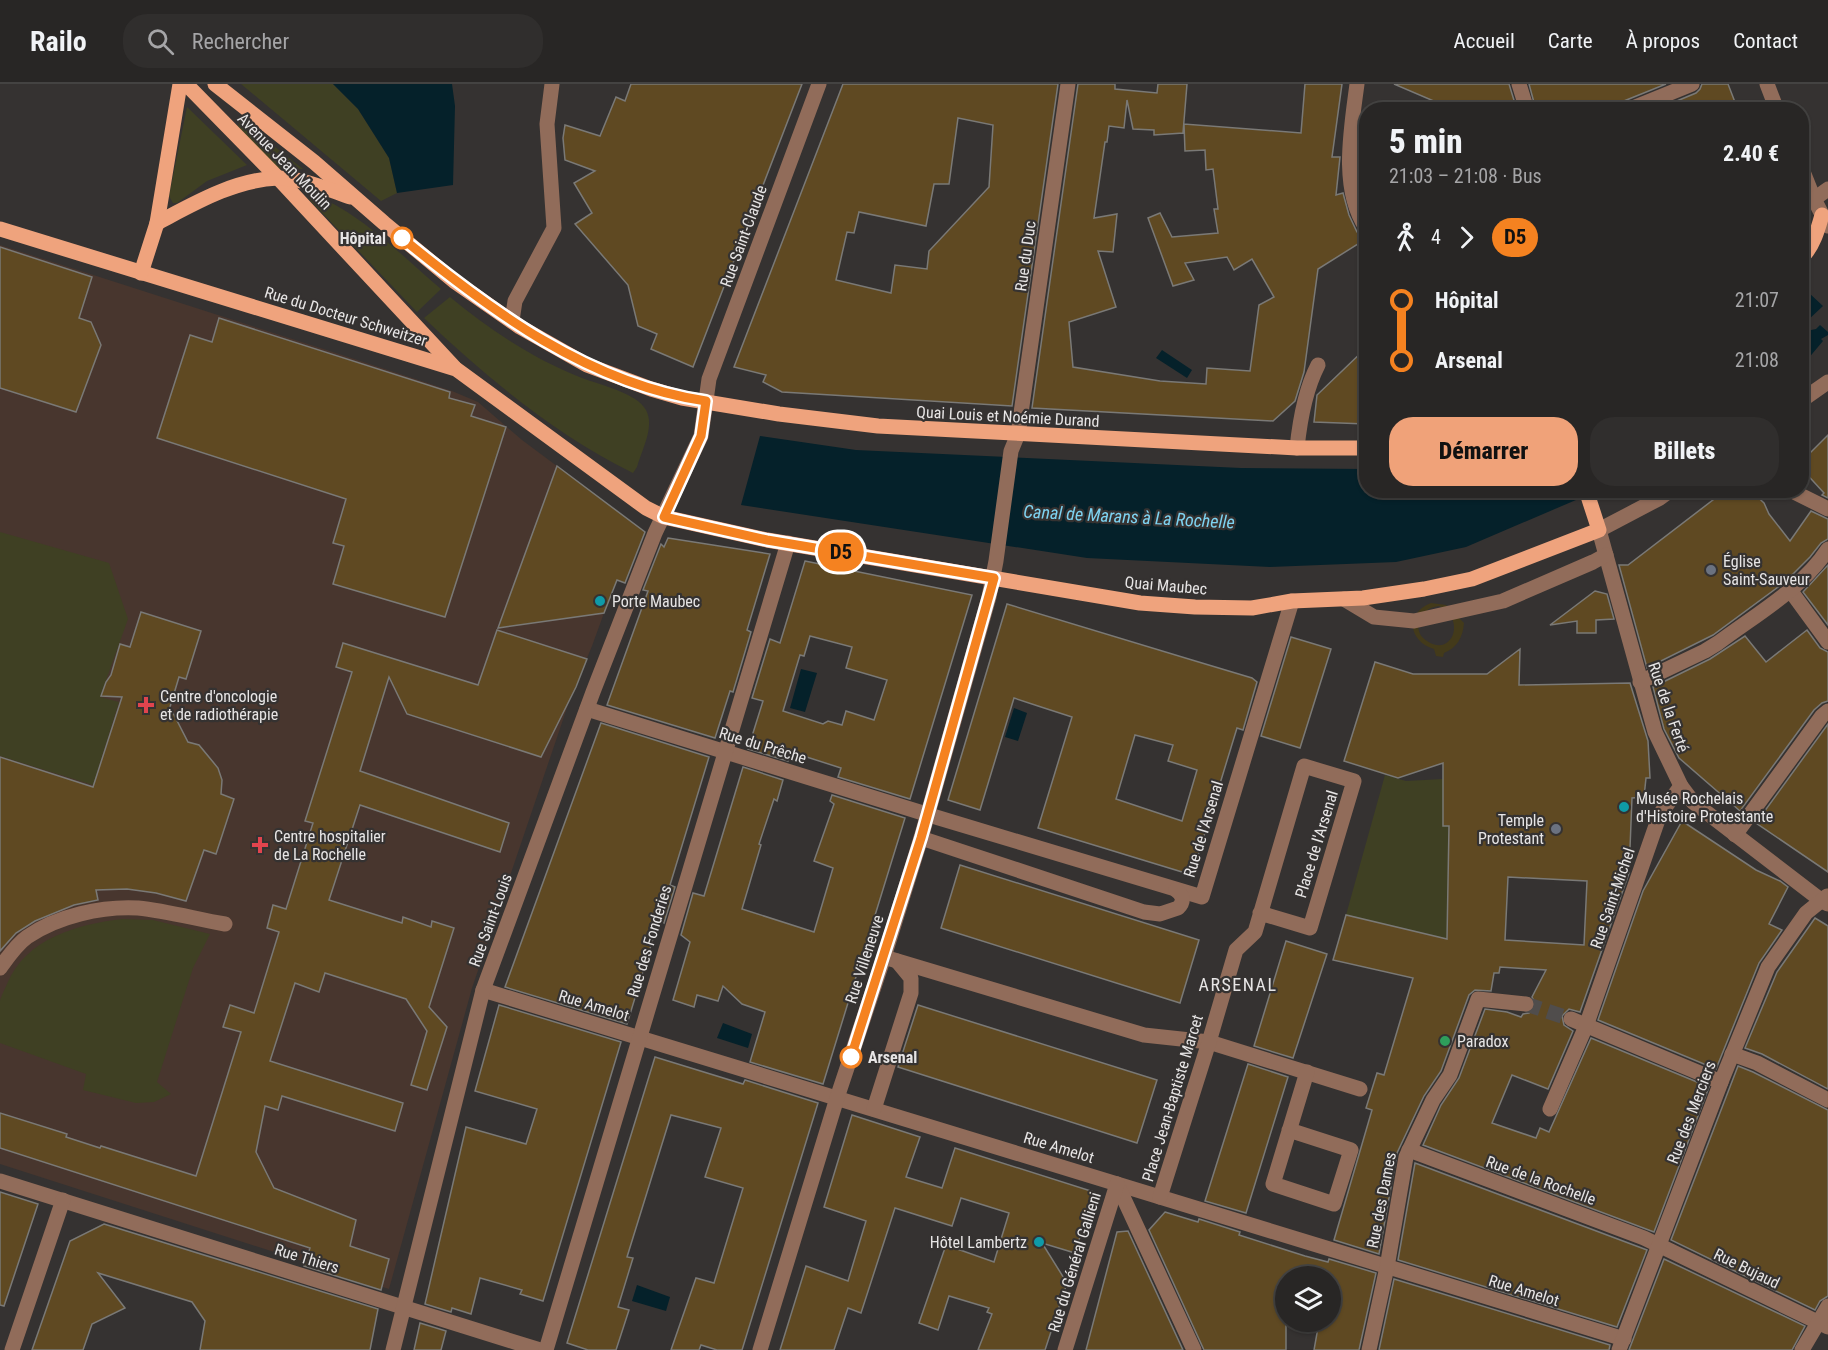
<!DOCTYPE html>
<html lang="fr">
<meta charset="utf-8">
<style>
:root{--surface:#282625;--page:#302e2d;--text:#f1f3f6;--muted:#a5a5a7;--line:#444342;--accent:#f0a279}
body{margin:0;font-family:"Roboto Condensed",sans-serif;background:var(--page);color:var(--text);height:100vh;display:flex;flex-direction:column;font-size:22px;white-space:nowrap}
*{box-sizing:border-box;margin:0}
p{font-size:20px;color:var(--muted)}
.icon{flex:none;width:33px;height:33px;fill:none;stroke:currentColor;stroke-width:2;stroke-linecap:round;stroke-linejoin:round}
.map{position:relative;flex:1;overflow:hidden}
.sheet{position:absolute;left:1359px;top:18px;width:450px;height:396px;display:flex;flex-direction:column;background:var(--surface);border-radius:24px;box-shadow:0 2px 4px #0004,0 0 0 2px var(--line)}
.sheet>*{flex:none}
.badge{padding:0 12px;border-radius:20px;font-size:21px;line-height:39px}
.controls{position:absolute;left:1275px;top:1182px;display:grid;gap:12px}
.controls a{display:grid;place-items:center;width:66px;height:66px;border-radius:50%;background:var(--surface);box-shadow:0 2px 4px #0004,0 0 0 2px var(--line);font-size:30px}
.map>.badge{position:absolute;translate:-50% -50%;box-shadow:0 0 0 3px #fff}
.legs{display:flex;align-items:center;gap:9px;height:66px;padding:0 30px;font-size:20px}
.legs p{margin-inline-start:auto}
.overview{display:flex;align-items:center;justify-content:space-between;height:102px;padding:0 30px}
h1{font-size:33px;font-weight:800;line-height:45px}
.action{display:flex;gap:12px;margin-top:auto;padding:12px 30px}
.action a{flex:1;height:69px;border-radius:24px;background:var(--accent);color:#111;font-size:24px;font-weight:800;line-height:69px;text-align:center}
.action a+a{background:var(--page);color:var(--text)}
ul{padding:0 30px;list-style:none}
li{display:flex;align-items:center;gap:21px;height:60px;font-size:22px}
li i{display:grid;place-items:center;width:9px;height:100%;margin:0 8px;background:currentColor}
li i::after{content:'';width:15px;height:15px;margin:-8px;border:4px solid;border-radius:50%;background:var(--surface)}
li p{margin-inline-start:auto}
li:first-child i{background:linear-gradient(#0000 50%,currentColor 0)}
li:last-child i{background:linear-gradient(currentColor 50%,#0000 0)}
header{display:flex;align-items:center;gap:36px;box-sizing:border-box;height:84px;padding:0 30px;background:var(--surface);border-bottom:2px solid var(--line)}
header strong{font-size:28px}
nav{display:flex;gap:33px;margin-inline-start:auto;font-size:21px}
.search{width:420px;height:54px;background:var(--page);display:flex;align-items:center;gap:15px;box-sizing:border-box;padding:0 21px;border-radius:24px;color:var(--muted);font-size:22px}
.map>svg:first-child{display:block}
</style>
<header>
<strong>Railo</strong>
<div class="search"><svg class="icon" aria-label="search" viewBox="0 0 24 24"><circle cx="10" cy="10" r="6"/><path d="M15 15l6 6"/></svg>Rechercher</div>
<nav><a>Accueil</a><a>Carte</a><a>À propos</a><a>Contact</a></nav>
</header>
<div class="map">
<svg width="1828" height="1266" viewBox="0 0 1828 1266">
<rect width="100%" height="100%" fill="#353231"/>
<path fill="#48362e" d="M0,161L336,269L452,307L478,318L522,356L636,441L592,562L569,618L472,904L389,1205L0,1080Z"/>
<g fill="#3f4023">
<path d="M241,0H333L358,25L389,74L397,109L381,117Z"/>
<path d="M187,23L247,81L207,97L177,119H173L169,112Z"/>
<path d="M241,36L303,85L277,84L238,42Z"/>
<path d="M311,110C359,127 402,172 441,205L417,228L309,115Z"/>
<path d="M450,213C490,246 533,275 582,294C600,301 637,309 646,326C655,343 642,365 637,383L633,389C555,351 486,293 424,234Z"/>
<path d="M0,448L109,479L128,535L100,613L119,618L93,701L0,672Z"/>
<path d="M1385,691L1406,697L1443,695V741L1449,742L1447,880L1346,831Z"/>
<path d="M123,835L153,836L210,850L193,884L157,998L171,1010L154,1018L136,1019L83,1006L86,990L0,959C0,946 0,931 0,917C1,912 5,905 7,900C26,854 78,840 123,835Z"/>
</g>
<path fill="#433a1a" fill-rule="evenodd" d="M1431,519L1446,521L1464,539C1463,553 1457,564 1444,569L1443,573L1436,572L1434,565C1408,557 1405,529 1431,519ZM1439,522C1467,535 1452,574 1427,557C1421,553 1419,550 1418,542C1423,530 1425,524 1439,522Z"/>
<g fill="#05212a">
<path d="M333,0H452L455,22L453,101L397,109L389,74L358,25Z"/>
<path d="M1808,208L1823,222L1806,238L1805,242L1811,246L1816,245L1820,241L1828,248V251L1821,255L1823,257L1802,282V214Z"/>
<path d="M1162,266L1192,286L1187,294L1156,274Z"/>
<path d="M760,352L856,366L1241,384L1366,385V406L1597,407L1466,463L1396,478L1270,483L1087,474L741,421Z"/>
<path d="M801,585L817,589L805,628L790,624Z"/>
<path d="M1014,624L1027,629L1018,657L1005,653Z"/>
<path d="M723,939L752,950L748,964L717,954Z"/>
<path d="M637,1201L670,1213L666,1227L632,1217Z"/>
</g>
<g fill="#5f4922" stroke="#7a7976" stroke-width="1.5" fill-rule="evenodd">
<path d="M631,0H802L693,283L651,265L657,250L638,242L628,201L575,140L592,129L574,99L595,87L565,76L563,54L565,41L600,52L616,13L625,17Z"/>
<path d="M843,0H1058L1012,322L782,308L763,298L766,291L734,283ZM958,34L993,41L989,103L929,167L927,185L895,181L891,209L836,196L847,148L854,149L859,128L926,142L934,100H949Z"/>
<path d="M1078,0H1115V5L1157,9L1158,0H1187L1183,49L1154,51V46L1133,45L1127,16L1124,44L1109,42L1107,58H1105L1094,134L1117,130L1113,168L1098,167L1116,223L1069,238L1073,283L1160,297L1206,300L1207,284L1250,287L1259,221L1274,213L1252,175L1234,186L1227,173L1185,179L1194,196L1173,202L1148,134L1160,129L1172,153L1218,149L1214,125H1218L1213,85L1206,86L1205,66L1185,67L1184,40L1301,49L1305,0H1342L1332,73H1340L1336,111L1343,109L1349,131L1357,148L1366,155L1318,185L1304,288L1295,317L1273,337L1032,324Z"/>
<path d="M1394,0H1509L1517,26H1489L1443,21Z"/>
<path d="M1529,0H1666L1624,17L1620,21L1618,26H1536Z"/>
<path d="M1702,0H1728L1738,26H1655L1696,9L1700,5Z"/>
<path d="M0,163L92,193L79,234L91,238L101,261L76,328L0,304Z"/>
<path d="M219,234L450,308L449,314L475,321L471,332L506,343L445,533L333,500L344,462L333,459L346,415L157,354L190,251L212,258Z"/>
<path d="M1366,264V340L1314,338L1317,311Z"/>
<path d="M1828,351V414L1822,411L1824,409L1802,385V377Z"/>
<path d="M557,382L645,448L625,499L617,496L604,529L498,544Z"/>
<path d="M1726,406H1750L1764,419L1769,430L1790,457L1811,427L1828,435V455L1821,459L1810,473L1785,498L1713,551L1647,584L1619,481H1628Z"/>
<path d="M668,454L770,470L747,546L751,548L733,608L730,607L715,654L607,621L648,507L643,506L661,460L664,463Z"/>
<path d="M805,477L972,511L910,715L838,693L841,684L791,668L788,677L748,665L763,617L752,614L770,555L780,559ZM810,552L852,563L846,584L887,596L874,636L846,627L842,641L828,637L823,640L783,627L800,571L804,572Z"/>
<path d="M1828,481V541L1803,508Z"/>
<path d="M1595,507L1607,510L1614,535L1596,536V549H1577V537L1550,541Z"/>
<path d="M1007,520L1192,576L1252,594L1257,598L1243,646L1237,644L1192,791L1038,744L1072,633L1038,622L1014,614L980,726L948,716ZM1135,651L1173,661L1168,677L1197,686L1182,737L1116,715Z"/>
<path d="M141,528L201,547L186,595L179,593L170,623L188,658L199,661L218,684L222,696L221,710L234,715L216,770L204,766L186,817L156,809L127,805L96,806L98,816L74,821L35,837L16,849L0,867V673L93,703L122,613L101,612L106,598L111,591L120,560L130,563Z"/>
<path d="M497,546L587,575L576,603L541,673L407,630L389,593L360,687L509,739L500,768L360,721L329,816L402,839L403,833L431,843L432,837L454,844L429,923L447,943L427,1006L411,1001L427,947L406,915L325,889L319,908L295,899L270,977L403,1019L395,1047L282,1012L278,1026L265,1022L256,1068L274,1104L356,1136L350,1162L389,1175L381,1206L304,1182L310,1164L0,1064V1029L67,1050L66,1053L100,1064L101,1062L196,1092L241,948L223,943L230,921L254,929L279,848L267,844L273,821L286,825L313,739L305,737L352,588L336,583L343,559L478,601Z"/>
<path d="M1807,546L1820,564L1828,568V617L1822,619L1814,626L1740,727L1679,674L1664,645L1653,603L1710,575L1745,552L1766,578Z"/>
<path d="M1291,553L1331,565L1300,664L1261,652Z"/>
<path d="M1520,565L1519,601L1630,599L1648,657L1650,694H1646L1644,713L1632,714L1629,789L1580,928L1569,925L1562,932L1564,941L1573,947L1548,1005L1512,991L1492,1039L1536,1054L1540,1044L1549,1048L1591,954L1709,1003L1654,1148L1423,1061L1441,1021L1459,994L1485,925L1507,928L1521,933L1523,930L1529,929L1534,925L1536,920L1532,913L1546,886L1500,883L1499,889H1494L1491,907L1475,906L1469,911L1441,987L1424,1012L1397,1069L1379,1170L1334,1156L1372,1026L1366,1024L1377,989L1384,991L1413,894L1333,876L1346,831L1447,855L1449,742H1443V679L1398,694L1344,677L1375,578L1413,590H1487ZM1508,793L1587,797L1584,861L1505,856Z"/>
<path d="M601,639L709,673L670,801L675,803L664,839L659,835L627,940L505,903Z"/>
<path d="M1828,640V788L1756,739Z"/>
<path d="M743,683L783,696L777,717L774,715L759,760L761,761L742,825L814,848L833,784L814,777L834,720L830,717L832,711L905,734L823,1000L750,978L765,928L742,920L723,902L718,917L697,911L694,923L673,916L690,858L681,851L693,809L704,812Z"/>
<path d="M1682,737L1756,786L1780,797L1788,803L1769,840L1782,846L1759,879L1716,985L1598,936L1643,807Z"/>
<path d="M960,781L1199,856L1180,919L941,844Z"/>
<path d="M1815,834L1828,842V1005L1762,970L1745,964L1777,888Z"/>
<path d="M1286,857L1327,870L1293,974L1254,962Z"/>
<path d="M499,921L621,958L543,1217L520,1210L522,1206L480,1194L471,1230L452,1224L451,1228L425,1220L466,1043L526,1060L537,1025L475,1007Z"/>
<path d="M918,921L1157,996L1137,1059L898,983Z"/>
<path d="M655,973L743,1000L745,996L818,1019L742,1266H717L701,1261L699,1266H671L696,1194L714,1199L743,1104L705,1093L721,1044L671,1031L627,1173L633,1174L618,1223L629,1226L616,1266H588L567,1259Z"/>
<path d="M1248,980L1288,993L1246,1129L1205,1117Z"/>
<path d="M1738,982L1753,988L1828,1026V1212L1820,1217L1815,1226L1671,1156Z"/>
<path d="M852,1031L920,1053L906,1093L942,1104L955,1064L1094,1108L1075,1169L1042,1159L1067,1199L1045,1266H978L992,1230L987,1228L989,1224L949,1212L938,1246L919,1239L946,1161L994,1178L1009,1129L961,1114L952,1142L895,1124L861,1229L848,1224L834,1266H780L806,1182L848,1197L866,1137L824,1123Z"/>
<path d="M1415,1079L1647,1166L1617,1243L1398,1176Z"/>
<path d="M0,1108L38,1120L4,1222L0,1221Z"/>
<path d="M1165,1128L1198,1138L1199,1135L1240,1148L1239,1151L1305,1172L1328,1178L1329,1175L1376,1189L1359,1266H1314L1319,1238H1330V1192H1286V1266H1204L1149,1146Z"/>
<path d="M104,1140L378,1225L370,1266H200L205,1237L192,1218L98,1189L125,1224L92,1240L83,1266H32L70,1157Z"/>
<path d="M1128,1147L1183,1266H1086L1117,1148Z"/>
<path d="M1664,1175L1805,1242L1792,1266H1629Z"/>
<path d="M1394,1195L1610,1261L1609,1266H1379Z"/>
<path d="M420,1239L446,1247L441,1266H414Z"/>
</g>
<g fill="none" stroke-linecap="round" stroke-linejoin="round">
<path stroke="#504d4c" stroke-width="15" stroke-dasharray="15 8" stroke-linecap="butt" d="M1526,920L1571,935"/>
<g stroke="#916c5a" stroke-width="15">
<path d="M1357,0C1351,46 1340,104 1366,144"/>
<path d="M1519,0L1527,26"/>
<path d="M1767,0L1777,26"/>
<path d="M1628,26L1692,0"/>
<path d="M1802,85L1814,115L1828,142"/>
<path d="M1814,115L1828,105"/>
<path d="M512,237L515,217L554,144L547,40L552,0"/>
<path d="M1802,316L1828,298"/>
<path d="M1297,364C1300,335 1305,306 1318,281"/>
<path d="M1671,406L1660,414L1599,446L1655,648L1681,702L1693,718L1822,817L1828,820"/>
<path d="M1790,406L1828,425"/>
<path d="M1790,506L1828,558"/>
<path d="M1344,515L1374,533L1414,537L1503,517L1593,478L1606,471"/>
<path d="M1640,598L1705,567L1718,559C1755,531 1802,505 1828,465"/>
<path d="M587,625L939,734L1202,813L1292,517"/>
<path d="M1735,751L1822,632L1828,627"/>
<path d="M921,754L1144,828L1160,830L1178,824C1184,818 1184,812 1176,806"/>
<path d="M884,873L1144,951L1209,958L1360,1005"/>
<path d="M0,884C8,873 16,861 27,853C57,832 102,822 138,824C167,827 196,835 225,840"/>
<path d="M483,906L1624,1255"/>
<path d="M1571,935L1721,998"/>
<path d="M1732,970L1757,979L1828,1016"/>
<path d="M874,1025L911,909V894L897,877"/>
<path d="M1550,1025L1586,942L1660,730L1681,702"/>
<path d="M1289,1046L1351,1066L1334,1120L1273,1100L1307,988"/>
<path d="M1409,1066L1644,1154L1828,1243"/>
<path d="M0,1097L540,1266"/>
<path d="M1117,1100L1194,1266"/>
<path d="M1160,1113L1209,958L1236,866L1255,848L1304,682L1354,697L1310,844L1260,829"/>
<path d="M12,1266L63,1116"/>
<path d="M393,1266L483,906L593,608L655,449L701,352L709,295L819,0"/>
<path d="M546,1266L788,459"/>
<path d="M760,1266L837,1014L884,873L921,754L989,513L996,477L1011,367L1018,350L1068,0"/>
<path d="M1065,1266L1117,1100"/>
<path d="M1369,1266L1387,1183L1406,1073L1433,1016L1450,991L1478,915L1526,920"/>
<path d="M1619,1266L1721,998L1768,883L1806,829L1827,812"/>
<path d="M1802,1266L1828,1222"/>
</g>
<g stroke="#efa37d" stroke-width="15">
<path d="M186,0L278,94L454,283"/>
<path d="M215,0L314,78L384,139L454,197L520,243L587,281L651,305L682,314L779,330L878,342L1297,364H1366"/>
<path d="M157,139C195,119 234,96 278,94C302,94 327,105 350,113"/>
<path d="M0,145L456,285L646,424L664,433L767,456L1140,519L1195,523L1252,524L1292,517L1363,514L1424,505L1472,495L1599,446L1586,406"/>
<path d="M1802,173C1813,163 1818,145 1822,131"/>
<path d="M141,189L157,139L180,0"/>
</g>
</g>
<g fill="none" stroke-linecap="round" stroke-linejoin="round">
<g stroke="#fff" stroke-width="14">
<path id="line-1" d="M402,154C491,227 589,300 706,317L701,352L664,433L767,456L994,494L921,754L851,973"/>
</g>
<use href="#line-1" stroke="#f58220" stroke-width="9"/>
</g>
<g fill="#fff" stroke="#f58220" stroke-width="3">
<circle cx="402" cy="154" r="10"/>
<circle cx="851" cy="973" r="10"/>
</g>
<g fill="#6b7280" stroke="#353231" stroke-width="2">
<circle cx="1711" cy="486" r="6"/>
<circle cx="1556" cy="745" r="6"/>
</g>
<g fill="#0f9aa8" stroke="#353231" stroke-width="2">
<circle cx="600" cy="517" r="6"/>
<circle cx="1624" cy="723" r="6"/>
<circle cx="1039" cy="1158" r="6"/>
</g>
<g fill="#e0444e" stroke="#353231" stroke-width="2">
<path d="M143 612h6v6h6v6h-6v6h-6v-6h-6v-6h6z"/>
<path d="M257 752h6v6h6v6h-6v6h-6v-6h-6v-6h6z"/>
</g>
<circle fill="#2e9e5b" stroke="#353231" stroke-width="2" cx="1445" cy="957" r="6"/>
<g text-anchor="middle" stroke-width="4.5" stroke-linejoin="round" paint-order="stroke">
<g font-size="16" fill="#e7e5e5" stroke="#353231">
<text transform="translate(285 77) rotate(46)" y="6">Avenue Jean Moulin</text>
<text transform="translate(743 152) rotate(-70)" y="6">Rue Saint-Claude</text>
<text transform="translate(1025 172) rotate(-82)" y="6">Rue du Duc</text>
<text transform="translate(346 232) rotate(17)" y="6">Rue du Docteur Schweitzer</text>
<text transform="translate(1008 332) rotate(3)" y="6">Quai Louis et Noémie Durand</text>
<text transform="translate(1166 501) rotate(5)" y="6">Quai Maubec</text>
<text transform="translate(1669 623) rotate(71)" y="6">Rue de la Ferté</text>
<text transform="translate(763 661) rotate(17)" y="6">Rue du Prêche</text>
<text transform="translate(1203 745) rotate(-73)" y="6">Rue de l'Arsenal</text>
<text transform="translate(1316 760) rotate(-73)" y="6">Place de l'Arsenal</text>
<text transform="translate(1612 814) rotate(-71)" y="6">Rue Saint-Michel</text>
<text transform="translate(490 836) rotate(-70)" y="6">Rue Saint-Louis</text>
<text transform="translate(649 857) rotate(-73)" y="6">Rue des Fonderies</text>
<text transform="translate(864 875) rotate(-72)" y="6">Rue Villeneuve</text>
<text transform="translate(594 921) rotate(17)" y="6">Rue Amelot</text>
<text transform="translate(1172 1014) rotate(-73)" y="6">Place Jean-Baptiste Marcet</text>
<text transform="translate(1691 1028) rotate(-69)" y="6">Rue des Merciers</text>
<text transform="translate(1059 1063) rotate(17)" y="6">Rue Amelot</text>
<text transform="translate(1541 1096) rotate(20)" y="6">Rue de la Rochelle</text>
<text transform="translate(1381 1116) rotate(-79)" y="6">Rue des Dames</text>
<text transform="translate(307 1174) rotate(17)" y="6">Rue Thiers</text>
<text transform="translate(1074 1178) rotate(-73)" y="6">Rue du Général Gallieni</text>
<text transform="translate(1747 1184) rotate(26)" y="6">Rue Bujaud</text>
<text transform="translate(1524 1206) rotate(17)" y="6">Rue Amelot</text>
</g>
<g font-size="16" font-weight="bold" fill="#e7e5e5" stroke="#353231" text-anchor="end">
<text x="386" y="160">Hôpital</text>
<text x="868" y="979" text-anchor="start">Arsenal</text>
</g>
<g font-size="16" fill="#e7e5e5" stroke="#353231" text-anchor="start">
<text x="1723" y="483">Église<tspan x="1723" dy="18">Saint-Sauveur</tspan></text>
<text x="612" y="523">Porte Maubec</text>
<text x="160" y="618">Centre d'oncologie<tspan x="160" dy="18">et de radiothérapie</tspan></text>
<text x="1636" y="720">Musée Rochelais<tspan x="1636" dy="18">d'Histoire Protestante</tspan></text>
<text x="1544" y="742" text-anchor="end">Temple<tspan x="1544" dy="18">Protestant</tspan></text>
<text x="274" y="758">Centre hospitalier<tspan x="274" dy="18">de La Rochelle</tspan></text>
<text x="1457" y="963">Paradox</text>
<text x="1027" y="1164" text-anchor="end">Hôtel Lambertz</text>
</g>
<g font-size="18" font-style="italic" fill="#7ed3f1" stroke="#353231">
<text transform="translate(1129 433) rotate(3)" y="6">Canal de Marans à La Rochelle</text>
</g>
<g font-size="18" letter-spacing="1.5" fill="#e7e5e5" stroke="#353231">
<text x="1238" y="907">ARSENAL</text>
</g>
</g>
</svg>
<div class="controls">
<a><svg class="icon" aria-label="layers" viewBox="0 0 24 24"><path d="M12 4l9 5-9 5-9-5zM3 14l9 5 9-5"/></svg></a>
</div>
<b class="badge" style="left:841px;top:468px;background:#f58220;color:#111">D5</b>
<section class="sheet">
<div class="overview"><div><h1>5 min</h1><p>21:03 – 21:08 · Bus</p></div><b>2.40 €</b></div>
<div class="legs"><svg class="icon" aria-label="walk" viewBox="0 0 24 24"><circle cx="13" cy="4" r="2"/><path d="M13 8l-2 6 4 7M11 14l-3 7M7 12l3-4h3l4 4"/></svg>4<svg class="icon" aria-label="forward" viewBox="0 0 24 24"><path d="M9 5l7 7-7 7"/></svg><b class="badge" style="background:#f58220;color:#111">D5</b></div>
<ul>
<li><i style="color:#f58220"></i><b>Hôpital</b><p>21:07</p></li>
<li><i style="color:#f58220"></i><b>Arsenal</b><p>21:08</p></li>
</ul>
<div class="action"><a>Démarrer</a><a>Billets</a></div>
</section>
</div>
